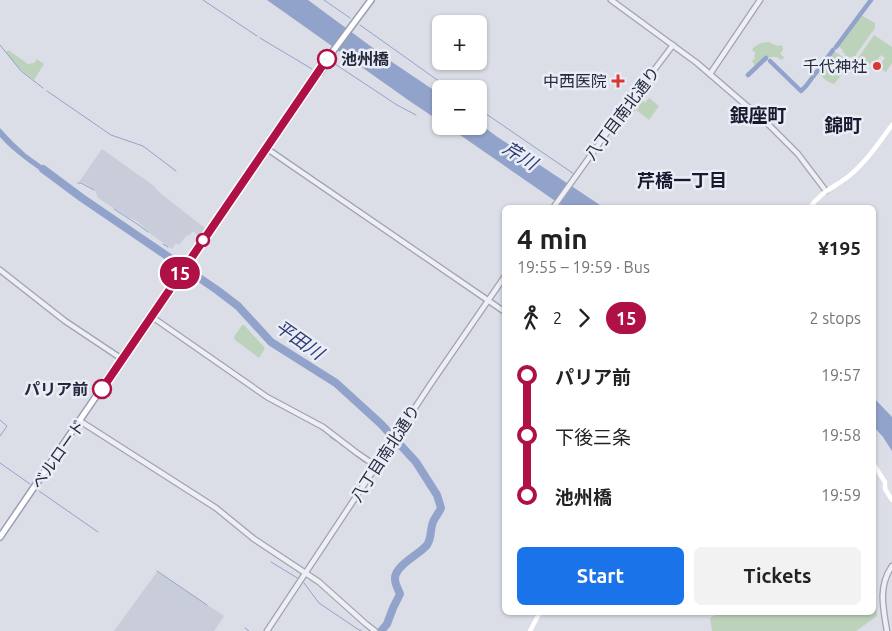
<!DOCTYPE html>
<meta charset="utf-8">
<style>
:root{--surface:#fff;--page:#f2f2f2;--text:#222;--muted:#767676;--accent:#1a73e8}
body{margin:0;font-family:Ubuntu,"Noto Sans JP",sans-serif;background:var(--page);color:var(--text);height:100vh;display:flex;flex-direction:column;font-size:19px;white-space:nowrap}
*{box-sizing:border-box;margin:0}
p{font-size:16px;color:var(--muted)}
.icon{flex:none;width:28px;height:28px;fill:none;stroke:currentColor;stroke-width:2;stroke-linecap:round;stroke-linejoin:round}
.map{position:relative;flex:1;overflow:hidden}
.sheet{position:absolute;left:502px;top:205px;width:374px;height:410px;display:flex;flex-direction:column;background:var(--surface);border-radius:8px;box-shadow:0 1px 4px #0004}
.sheet>*{flex:none}
.badge{padding:0 10px;border-radius:16px;font-size:18px;line-height:32px}
.controls{position:absolute;left:432px;top:15px;display:grid;gap:10px}
.controls a{display:grid;place-items:center;width:55px;height:55px;border-radius:8px;background:var(--surface);box-shadow:0 1px 4px #0004;font-size:25px}
.map>.badge{position:absolute;translate:-50% -50%;box-shadow:0 0 0 2px #fff}
.legs{display:flex;align-items:center;gap:8px;height:55px;padding:0 15px;font-size:16px}
.legs p{margin-inline-start:auto}
.head{display:flex;align-items:center;justify-content:space-between;height:85px;padding:0 15px}
h1{font-size:28px;font-weight:600;line-height:38px}
.cta{display:flex;gap:10px;margin-top:auto;padding:10px 15px}
.cta a{flex:1;height:58px;border-radius:8px;background:var(--accent);color:#fff;font-size:20px;font-weight:600;line-height:58px;text-align:center}
.cta a+a{background:var(--page);color:var(--text)}
ul{padding:0 15px;list-style:none}
li{display:flex;align-items:center;gap:18px;height:60px;font-size:19px}
li i{display:grid;place-items:center;width:8px;height:100%;margin:0 6px;background:currentColor}
li i::after{content:'';width:12px;height:12px;margin:-6px;border:4px solid;border-radius:50%;background:var(--surface)}
li p{margin-inline-start:auto}
li:first-child i{background:linear-gradient(#0000 50%,currentColor 0)}
li:last-child i{background:linear-gradient(currentColor 50%,#0000 0)}
.map>svg:first-child{display:block}
</style>
<div class="map">
<svg width="892" height="631" viewBox="0 0 892 631">
<rect width="100%" height="100%" fill="#dbdde7"/>
<g fill="#c9ccd9">
<path d="M102,149L154,186L161,194L205,228L199,236L193,231L189,236L187,235L179,245L176,243L172,249L152,235L137,221L128,217L98,198L95,190L82,182H79Z"/>
<path d="M157,572L224,616L214,631H114Z"/>
</g>
<g fill="#bdd2bb">
<path d="M861,15L875,23V28L855,56C852,58 848,57 845,55V54L842,51L843,50L838,46Z"/>
<path d="M874,35L892,47V63L886,72L880,68L882,66L880,64L885,58L881,55L876,61H872L869,65L863,61L860,65L857,63L855,65L854,64Z"/>
<path d="M769,42L777,46L782,45L783,49L780,54L784,57L782,60L777,57H766L755,66L752,61L755,58L754,55L756,53L752,50C756,43 762,43 769,42Z"/>
<path d="M8,50L28,64L34,63L37,59L44,64L34,80C22,72 14,63 6,52Z"/>
<path d="M834,51C839,55 848,58 848,66L835,83L833,84L827,81L818,73Z"/>
<path d="M637,96L645,103L649,98L659,106L649,120L636,110L634,112L629,107Z"/>
<path d="M242,325H244L265,348L259,358L235,340L234,337Z"/>
<path d="M874,599L875,601L877,616L856,631H712L710,618L719,613L874,612Z"/>
</g>
<g fill="#92a3cb">
<path d="M267,0H308L392,62L441,95V122L411,102Z"/>
<path d="M479,123L496,136L603,207H564L447,126H479Z"/>
<path d="M0,128C8,137 17,146 26,154C36,162 47,166 52,179C34,166 15,154 0,137Z"/>
<path d="M874,398L892,417V451L883,437L874,427Z"/>
</g>
<g fill="none" stroke-linecap="round" stroke-linejoin="round">
<g stroke="#92a3cb" stroke-width="1">
<path d="M203,0L257,36"/>
<path d="M324,0L350,18"/>
<path d="M360,25L450,89"/>
<path d="M260,38L312,69"/>
<path d="M0,45L21,71L43,88"/>
<path d="M322,76L332,62L397,105L416,115"/>
<path d="M47,91L111,135L143,146L176,171"/>
<path d="M479,109L574,174"/>
<path d="M78,183H81L94,190"/>
<path d="M75,193L77,190"/>
<path d="M114,209C126,217 137,223 148,232"/>
<path d="M163,244L168,247"/>
<path d="M0,420L7,426L0,436"/>
<path d="M314,424L321,429"/>
<path d="M330,437L336,441"/>
<path d="M341,445H342"/>
<path d="M346,448L364,462"/>
<path d="M0,463L30,484"/>
<path d="M368,464L373,467"/>
<path d="M39,491L98,532"/>
<path d="M271,562L299,579"/>
<path d="M157,571L207,605"/>
<path d="M304,583L319,603L359,630H361"/>
<path d="M245,628L249,631"/>
<path d="M380,629L382,630"/>
</g>
<g stroke="#92a3cb" stroke-width="4.5">
<path d="M836,47L871,0"/>
<path d="M770,61L801,91L805,87"/>
<path d="M748,75L766,58"/>
<path d="M806,86L833,50"/>
</g>
<path stroke="#92a3cb" stroke-width="8" d="M43,169L82,198L217,290L238,306L271,342L336,383L381,424L416,462L437,495L441,508C439,513 435,517 433,522C430,529 432,538 427,545C420,554 394,566 395,579C395,584 398,589 400,594L393,608L387,624L381,631"/>
<g stroke="#a0a3b1" stroke-width="7">
<g id="tertiary">
<path d="M611,0L697,63L769,125L798,154L826,191"/>
<path d="M710,74L760,0"/>
<path d="M266,148L505,312"/>
<path d="M553,208L611,127L673,45"/>
<path d="M0,270L65,321L122,359"/>
<path d="M152,315L155,319L267,397L323,427L357,453L376,466"/>
<path d="M80,421L216,508L254,539L319,582L366,624L375,631"/>
<path d="M267,631L432,382L505,276"/>
<path d="M887,631C883,608 878,586 892,566"/>
</g>
</g>
<g stroke="#999fb4" stroke-width="8">
<path id="primary" d="M0,537L316,74L371,0"/>
</g>
<use href="#tertiary" stroke="#eeeff5" stroke-width="4.5"/>
<g stroke="#fff" stroke-width="4.5">
<path d="M810,208C820,192 835,187 849,176C866,162 879,143 892,125"/>
<path d="M874,465L885,482V489L892,500"/>
<path d="M530,631L540,612"/>
</g>
<use href="#primary" stroke="#fff" stroke-width="5"/>
</g>
<g fill="none" stroke-linecap="round" stroke-linejoin="round">
<g stroke="#fff" stroke-width="11">
<path id="line-1" d="M102,389L327,59"/>
</g>
<use href="#line-1" stroke="#af1147" stroke-width="8"/>
</g>
<g fill="#fff" stroke="#af1147" stroke-width="2.5">
<circle cx="327" cy="59" r="9"/>
<circle cx="203" cy="240" r="6"/>
<circle cx="102" cy="389" r="9"/>
</g>
<g fill="#d93933" stroke="#eaedf5" stroke-width="2">
<circle cx="877" cy="66" r="5"/>
<path d="M615.5 73.5h5v5h5v5h-5v5h-5v-5h-5v-5h5z"/>
</g>
<g text-anchor="middle" stroke-width="5" stroke-linejoin="round" paint-order="stroke">
<g font-size="16" font-weight="bold" fill="#24293e" stroke="#eaedf5" text-anchor="start">
<text x="341" y="65">池州橋</text>
<text x="88" y="395" text-anchor="end">パリア前</text>
</g>
<g font-size="16" fill="#24293e" stroke="#eaedf5" text-anchor="end">
<text x="867" y="72">千代神社</text>
<text x="607" y="87">中西医院</text>
</g>
<g font-size="16" fill="#24293e" stroke="#eaedf5">
<text transform="translate(622 113) rotate(-53)" y="6">八丁目南北通り</text>
<text transform="translate(385 453) rotate(-57)" y="6">八丁目南北通り</text>
<text transform="translate(58 454) rotate(-55)" y="6">ベルロード</text>
</g>
<g font-size="18" font-style="italic" fill="#2b3e75" stroke="#eaedf5">
<text transform="translate(520 156) rotate(32)" y="6">芹川</text>
<text transform="translate(299 340) rotate(35)" y="6">平田川</text>
</g>
<g font-size="18" font-weight="bold" fill="#171a2e" stroke="#eaedf5">
<text x="682" y="187">芹橋一丁目</text>
</g>
<g font-size="19" font-weight="bold" fill="#171a2e" stroke="#eaedf5">
<text x="758" y="122">銀座町</text>
<text x="843" y="132">錦町</text>
</g>
</g>
</svg>
<div class="controls">
<a>+</a>
<a>−</a>
</div>
<b class="badge" style="left:180px;top:273px;background:#af1147;color:#fff">15</b>
<section class="sheet">
<div class="head"><div><h1>4 min</h1><p>19:55 – 19:59 · Bus</p></div><b>¥195</b></div>
<div class="legs"><svg class="icon" aria-label="walk" viewBox="0 0 24 24"><circle cx="13" cy="4" r="2"/><path d="M13 8l-2 6 4 7M11 14l-3 7M7 12l3-4h3l4 4"/></svg>2<svg class="icon" aria-label="forward" viewBox="0 0 24 24"><path d="M9 5l7 7-7 7"/></svg><b class="badge" style="background:#af1147;color:#fff">15</b><p>2 stops</p></div>
<ul>
<li><i style="color:#af1147"></i><b>パリア前</b><p>19:57</p></li>
<li><i style="color:#af1147"></i><span>下後三条</span><p>19:58</p></li>
<li><i style="color:#af1147"></i><b>池州橋</b><p>19:59</p></li>
</ul>
<div class="cta"><a>Start</a><a>Tickets</a></div>
</section>
</div>
